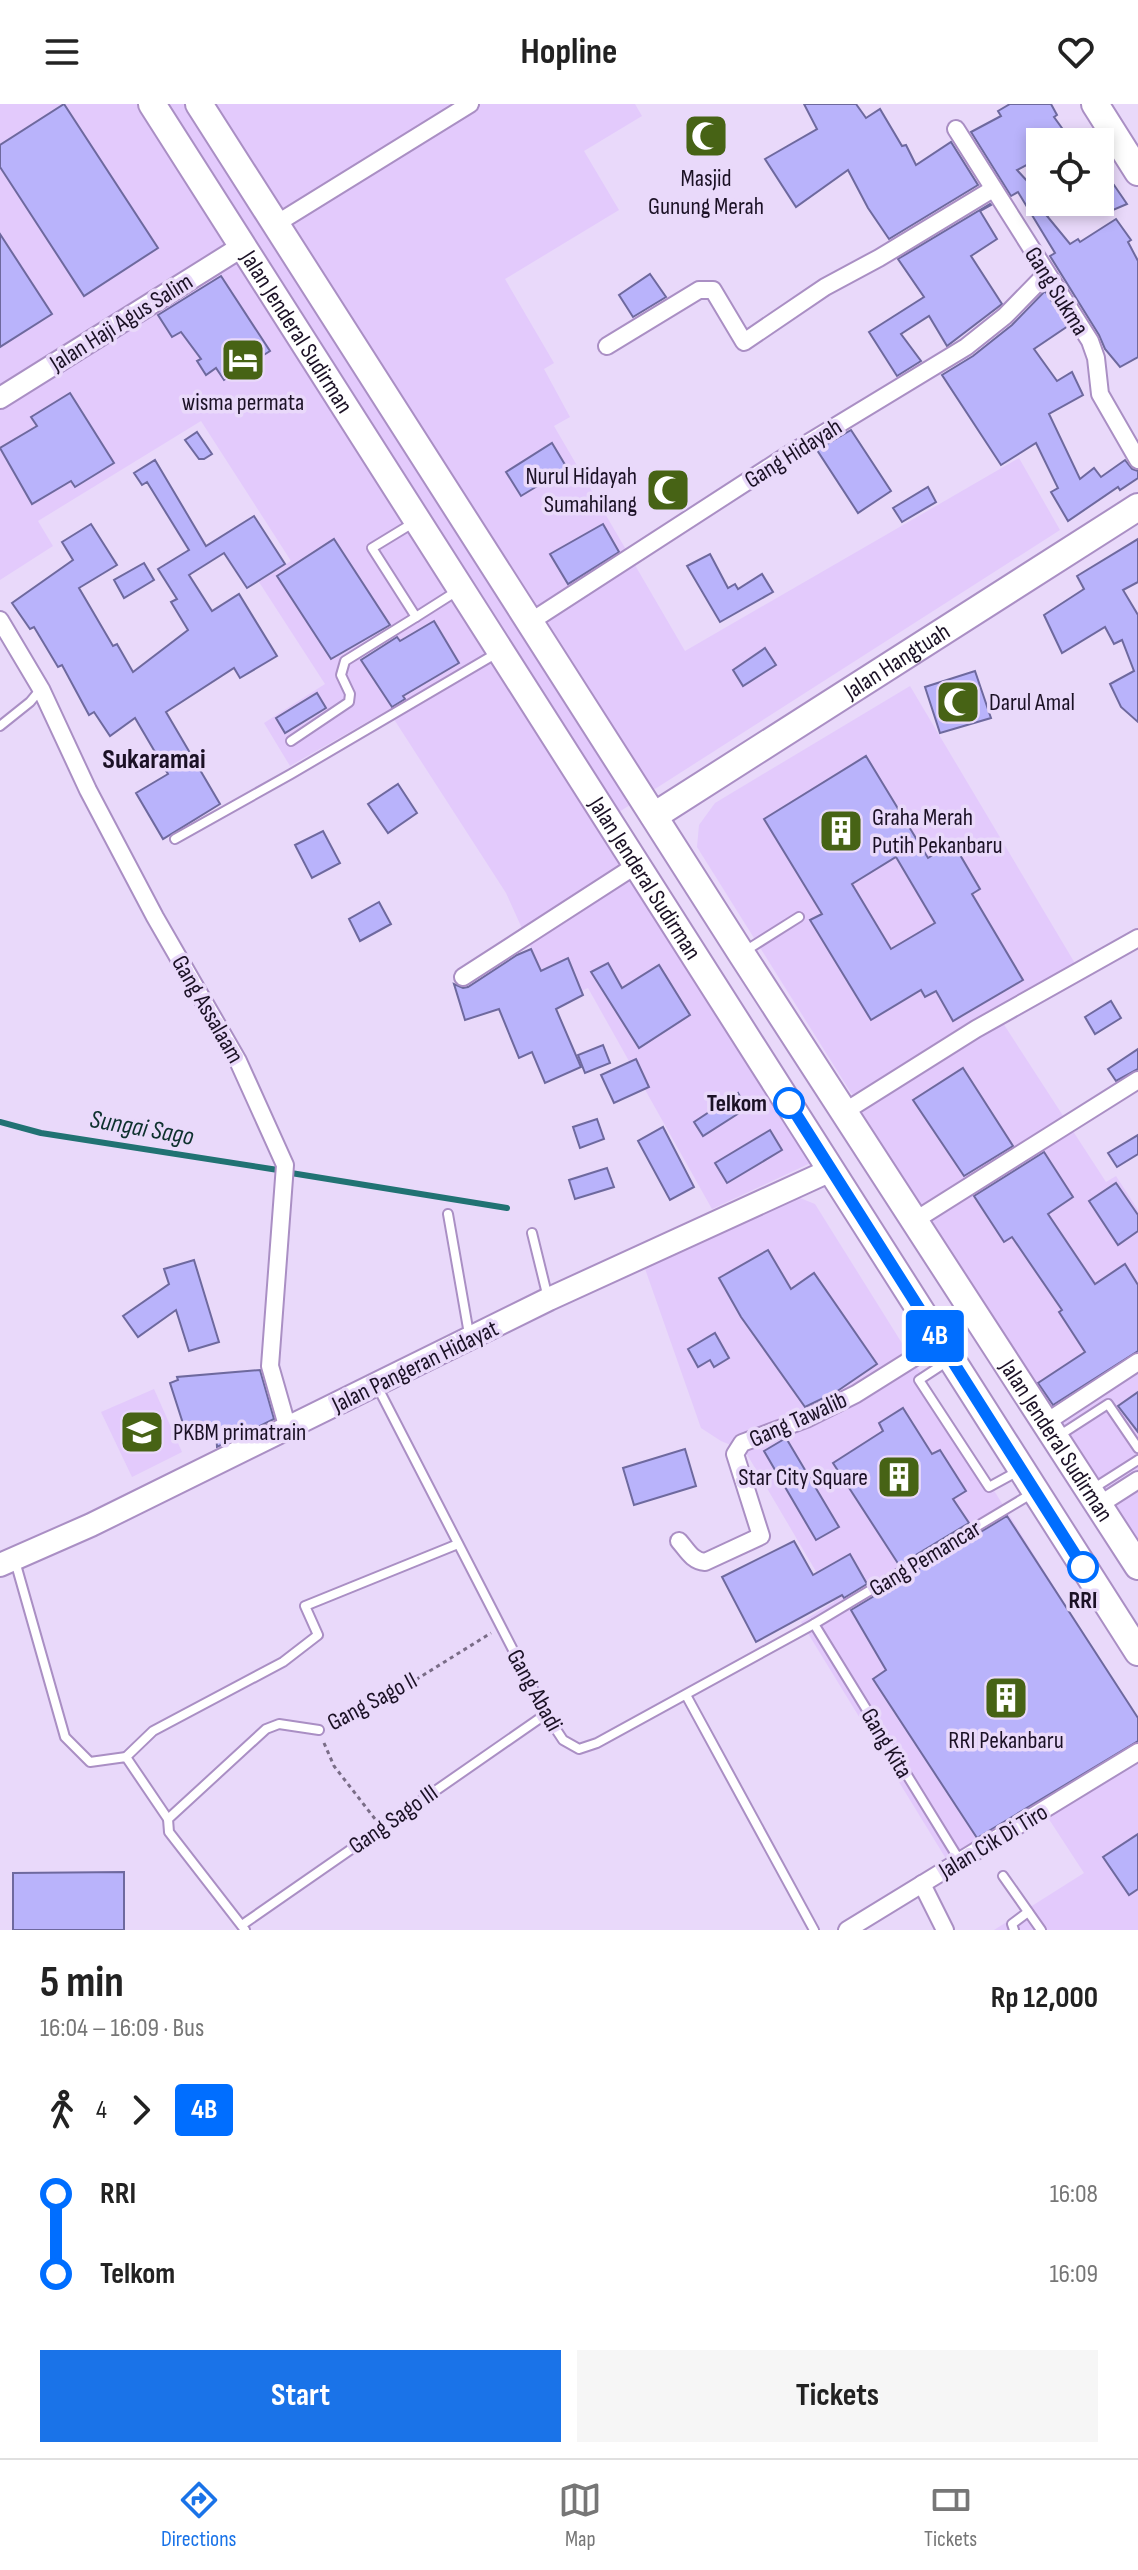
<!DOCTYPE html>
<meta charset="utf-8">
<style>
:root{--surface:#fff;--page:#f6f6f6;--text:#222;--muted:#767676;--line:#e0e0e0;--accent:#1a73e8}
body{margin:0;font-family:"Sofia Sans Condensed",sans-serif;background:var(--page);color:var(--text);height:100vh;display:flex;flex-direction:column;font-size:30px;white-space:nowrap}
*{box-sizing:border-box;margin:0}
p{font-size:26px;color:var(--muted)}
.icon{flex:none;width:44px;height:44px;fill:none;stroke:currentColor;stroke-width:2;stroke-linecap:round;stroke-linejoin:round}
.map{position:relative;height:1826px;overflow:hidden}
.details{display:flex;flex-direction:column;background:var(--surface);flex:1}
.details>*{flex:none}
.badge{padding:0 16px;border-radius:6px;font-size:28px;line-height:52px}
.buttons{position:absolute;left:1026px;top:24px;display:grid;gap:16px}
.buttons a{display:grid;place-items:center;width:88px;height:88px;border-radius:0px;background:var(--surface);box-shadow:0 4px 12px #0003;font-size:40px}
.map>.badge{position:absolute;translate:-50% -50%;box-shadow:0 0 0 4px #fff}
.legs{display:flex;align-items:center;gap:12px;height:88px;padding:0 40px;font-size:26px}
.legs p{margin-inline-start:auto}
.summary{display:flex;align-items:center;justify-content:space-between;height:136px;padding:0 40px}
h1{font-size:44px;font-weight:700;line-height:60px}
.cta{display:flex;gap:16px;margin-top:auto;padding:16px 40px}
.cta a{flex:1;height:92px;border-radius:0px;background:var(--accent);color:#fff;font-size:32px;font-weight:700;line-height:92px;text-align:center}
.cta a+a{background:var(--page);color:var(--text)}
ul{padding:0 40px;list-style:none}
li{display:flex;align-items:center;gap:28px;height:80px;font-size:30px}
li i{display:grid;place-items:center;width:12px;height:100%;margin:0 10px;background:currentColor}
li i::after{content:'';width:20px;height:20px;margin:-10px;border:6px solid;border-radius:50%;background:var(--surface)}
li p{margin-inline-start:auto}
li:first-child i{background:linear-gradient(#0000 50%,currentColor 0)}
li:last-child i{background:linear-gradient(currentColor 50%,#0000 0)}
header{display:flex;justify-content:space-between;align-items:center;height:104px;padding:0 40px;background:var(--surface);font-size:36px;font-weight:700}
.menu{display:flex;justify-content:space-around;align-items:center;height:112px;border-top:2px solid var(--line);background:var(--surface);font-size:22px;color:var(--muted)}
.menu a{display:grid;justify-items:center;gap:4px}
.menu .active{color:var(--accent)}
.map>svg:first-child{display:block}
</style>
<header><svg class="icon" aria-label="menu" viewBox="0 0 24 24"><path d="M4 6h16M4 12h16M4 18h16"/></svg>Hopline<svg class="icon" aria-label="heart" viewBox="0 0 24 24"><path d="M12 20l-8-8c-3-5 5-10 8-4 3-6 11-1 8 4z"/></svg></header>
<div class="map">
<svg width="1138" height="1826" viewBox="0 0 1138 1826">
<rect width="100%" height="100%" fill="#e9d9fa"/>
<g fill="#e3cafc">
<path d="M0,0H635L642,12L584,47L619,106L505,175L554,259L544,265L570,313L554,322L685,547L1019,354L1060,426L619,708L834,1048L712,1105L588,884L556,899L506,789L388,606L290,662L264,619L325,580L259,478L291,457L201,317L38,417L53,442L0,476Z"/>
<path d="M910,582L1076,861L853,992L697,743L699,721L715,699Z"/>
<path d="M1001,916L1106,1078L1116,1072L1138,1106V1468L854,1005Z"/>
<path d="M795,1092L815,1100L1138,1617V1826H994L1084,1769L1039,1700L948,1758L801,1518L834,1498L745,1347L721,1337L701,1324L643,1159Z"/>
<path d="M154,1285L182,1348L132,1373L101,1308Z"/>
</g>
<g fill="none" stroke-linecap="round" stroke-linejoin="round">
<g stroke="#217273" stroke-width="6">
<path d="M0,1018L41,1029L278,1066"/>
<path d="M291,1069L507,1104"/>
</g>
</g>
<g fill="#b9b3fb" stroke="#6e699e" stroke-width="2" fill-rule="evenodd">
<path d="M64,0L158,144L84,192L0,63V41Z"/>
<path d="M804,0H856L866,14L880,5L902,42L906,41L916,61L951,38L978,81L889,135L868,104L848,66L796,103L765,55L817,25Z"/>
<path d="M1010,0H1051L1057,11L1054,13L1072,38H1040V54L1017,66L1040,91V98H1047L1053,105L1051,106L1053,109L1047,112L1070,140L1078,135L1080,138L1116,115L1131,136L1128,138L1138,157V253L1120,263L1105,245L1099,231L1050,152L1055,149L1018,88L1011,92L971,28L1001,12L998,7Z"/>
<path d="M1114,81L1127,100L1113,106L1102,87Z"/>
<path d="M990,100L991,101L980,107L997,135L971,152L1002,200L947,242L929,212L901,230L921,257L897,272L869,228L924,193L898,155Z"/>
<path d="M0,130L52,210L0,243Z"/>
<path d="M650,170L666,193L633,213L619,191Z"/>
<path d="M221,172L270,247L224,276L216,264L206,271L197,257L201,255L181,228L172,233L158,211Z"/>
<path d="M1045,187L1068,222L1034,245L1057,277L1072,268L1083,291L1049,310L1080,375L1094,364L1101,373L1125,356L1132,365L1138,367V374L1120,386L1118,383L1068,417L1051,388L1058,384L1036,339L1001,361L942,271L973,252L1012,221Z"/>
<path d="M70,289L114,359L75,383L71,377L32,400L0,344L37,322L31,313Z"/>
<path d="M851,326L891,387L858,409L817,346Z"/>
<path d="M197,328L212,350L204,355H199L185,336Z"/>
<path d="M552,339L567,364L521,392L506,368Z"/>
<path d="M155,356L206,442L254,412L285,460L247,484L224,449L189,471L212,507L239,490L277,552L240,574L234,564L166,608L220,700L163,735L136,689L168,670L135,614L110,632L94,608L89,611L62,561L58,563L34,523L30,525L12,499L73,456L62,438L91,420L117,461L79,484L113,542L117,540L133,568L188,526L171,498L177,495L158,465L189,446L147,378L142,381L134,369Z"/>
<path d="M928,383L936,398L902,418L893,404Z"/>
<path d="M603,420L619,448L568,480L550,450Z"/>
<path d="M334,435L390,521L331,555L277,472Z"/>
<path d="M1138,435V478L1123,486L1138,511V618L1121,603L1110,580L1134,567L1122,536L1114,540L1105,523L1062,549L1044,511L1084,485L1077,472Z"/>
<path d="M710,450L728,484L735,480L738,485L762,470L773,488L720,518L687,462Z"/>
<path d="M144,459L154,476L124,494L114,476Z"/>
<path d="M434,517L459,559L403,592L405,595L392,603L361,556L397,533L400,537Z"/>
<path d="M765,544L776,561L743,582L733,566Z"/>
<path d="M975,567L991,614L940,629L925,583Z"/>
<path d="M317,589L326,604L285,629L276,614Z"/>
<path d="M866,652L928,754L953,739L980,785L972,790L1023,876L953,917L936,887L925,893L921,886L871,916L810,816L822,810L764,715ZM896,753L935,819L891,845L852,780Z"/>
<path d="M398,680L417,709L388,729L368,700Z"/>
<path d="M323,727L340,759L312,774L295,741Z"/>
<path d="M379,798L391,820L360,837L349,815Z"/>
<path d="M531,845L541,867L568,854L583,891L556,905L581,963L545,979L532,948L519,954L499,905L465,916L454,880L463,884L468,883L517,851Z"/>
<path d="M608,859L622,884L659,861L690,911L639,944L591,868Z"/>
<path d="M1111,897L1121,914L1095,930L1085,913Z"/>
<path d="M603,941L610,959L585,969L578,951Z"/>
<path d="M1138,945V965L1116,977L1108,965Z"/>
<path d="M636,955L649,983L614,999L601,971Z"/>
<path d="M963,964L1013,1042L964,1072L913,996Z"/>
<path d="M738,989L747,1004L703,1032L694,1018Z"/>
<path d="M597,1015L604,1035L580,1044L573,1023Z"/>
<path d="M663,1023L694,1083L670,1096L638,1037Z"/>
<path d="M770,1026L782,1046L727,1079L715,1059Z"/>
<path d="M1138,1031V1050L1117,1063L1108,1049Z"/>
<path d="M1044,1048L1073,1093L1048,1110L1095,1180L1125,1160L1138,1181V1247L1053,1301L1038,1279L1085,1248L1059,1208L1062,1206L1012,1133L1004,1138L974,1092Z"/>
<path d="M607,1064L614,1083L575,1095L569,1076Z"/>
<path d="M1116,1079L1138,1111V1127L1118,1141L1089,1097Z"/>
<path d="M768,1146L791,1185L814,1169L877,1260L836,1288L805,1303L741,1213L719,1174Z"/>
<path d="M194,1156L219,1238L189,1247L176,1206L138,1233L123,1212L169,1180L164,1165Z"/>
<path d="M715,1229L729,1254L714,1263L710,1256L698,1263L688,1245Z"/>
<path d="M260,1266L274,1315L217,1343L216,1325L188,1335L170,1279L178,1276L177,1273Z"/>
<path d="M1138,1288V1328L1118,1302Z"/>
<path d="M903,1304L932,1350L940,1346L966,1387L953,1395L969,1419L899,1461L833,1359L883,1327L879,1319Z"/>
<path d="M786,1334L839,1423L816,1436L764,1347Z"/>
<path d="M685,1345L696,1382L634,1401L623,1364Z"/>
<path d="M1007,1412L1138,1614V1637L977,1734L873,1575L886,1566L851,1506Z"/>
<path d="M794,1437L813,1471L850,1450L867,1480L844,1494L842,1491L756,1538L722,1473Z"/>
<path d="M1138,1730V1785L1129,1791L1103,1753Z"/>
<path d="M124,1768V1826H13V1769Z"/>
</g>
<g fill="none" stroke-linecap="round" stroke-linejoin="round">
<g stroke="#aa8fc4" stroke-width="12">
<g id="service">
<path d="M413,419L372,444L416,513L457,487"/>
<path d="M0,622L30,598L40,586"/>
<path d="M291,637L349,598L350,590L341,571L345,557L416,513"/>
<path d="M175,735L291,670L497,549"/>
<path d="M745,847L799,813"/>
<path d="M448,1110L469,1230"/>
<path d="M532,1129L548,1194"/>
<path d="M948,1257L919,1276L989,1383L1020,1366"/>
<path d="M377,1282L546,1610L563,1636L579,1645L597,1639L814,1520L1031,1390"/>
<path d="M1060,1331L1108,1300L1138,1344"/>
<path d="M1094,1384L1138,1356"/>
<path d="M15,1457L65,1633L90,1658L126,1653L168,1715"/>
<path d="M814,1520L960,1757"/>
<path d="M686,1591L814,1826"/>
<path d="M126,1653L153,1627L283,1558L318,1531L305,1502L458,1440"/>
<path d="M1003,1772L1041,1826"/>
<path d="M242,1821L546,1610"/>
<path d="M245,1826L169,1728L168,1715L266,1625L279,1620L319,1626"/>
<path d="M1014,1826L1012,1820L1028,1808"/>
</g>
</g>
<g stroke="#aa8fc4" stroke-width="20">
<g id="minor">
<path d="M956,25L1090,237L1096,254L1100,290L1138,356"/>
<path d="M276,120L470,0"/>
<path d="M607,242L699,186H713L744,238L825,183L879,154L993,85"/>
<path d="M0,516L41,585L88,686L155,813L238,957L285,1061L270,1262L288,1325"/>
<path d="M530,518L788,351L966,243L1005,212L1046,170"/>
<path d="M463,873L638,760"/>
<path d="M844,1008L976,925L1138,834"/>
<path d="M914,1117L1138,976"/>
<path d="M1045,1319L1138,1258"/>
<path d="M1099,1401L1138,1376"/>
<path d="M679,1437C687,1446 692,1457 705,1458L761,1432L735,1350L742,1339L806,1315L856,1290L939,1238"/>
<path d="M922,1780L945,1826"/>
<path d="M847,1826L1138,1648"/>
</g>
</g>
<g stroke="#aa8fc4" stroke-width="24">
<path id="tertiary" d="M0,294L243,142"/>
</g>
<g stroke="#aa8fc4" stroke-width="26">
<path id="secondary" d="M0,1461L91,1421L549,1195L831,1066"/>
</g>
<g stroke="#aa8fc4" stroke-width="30">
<g id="primary">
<path id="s1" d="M152,0L1138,1548"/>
<path id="s2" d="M199,0L741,849L1138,1462"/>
<path d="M1095,0L1138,68"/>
<path id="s3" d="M654,712L1138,403"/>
</g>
</g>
<g stroke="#7a6d87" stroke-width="3" stroke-dasharray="4 4" stroke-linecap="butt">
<path d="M331,1620L380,1598L491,1529"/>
<path d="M324,1639L334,1662L375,1715"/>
</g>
<use href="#service" stroke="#fff" stroke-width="8"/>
<use href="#minor" stroke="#fff" stroke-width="16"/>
<use href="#tertiary" stroke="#fff" stroke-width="20"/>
<use href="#secondary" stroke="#fff" stroke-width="22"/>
<use href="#primary" stroke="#fff" stroke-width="26"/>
</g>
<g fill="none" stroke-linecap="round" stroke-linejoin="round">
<g stroke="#fff" stroke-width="18">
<path id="line-1" d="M789,999L1083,1463"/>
</g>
<use href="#line-1" stroke="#006eff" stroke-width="12"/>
</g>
<defs>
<g id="mosque-square" transform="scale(2.3)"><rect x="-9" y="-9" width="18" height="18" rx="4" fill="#476315" stroke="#e9d9fa"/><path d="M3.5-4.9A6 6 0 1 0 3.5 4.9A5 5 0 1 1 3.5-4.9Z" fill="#fff"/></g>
<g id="hotel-square" transform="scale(2.3)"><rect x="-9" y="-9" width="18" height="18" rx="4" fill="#476315" stroke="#e9d9fa"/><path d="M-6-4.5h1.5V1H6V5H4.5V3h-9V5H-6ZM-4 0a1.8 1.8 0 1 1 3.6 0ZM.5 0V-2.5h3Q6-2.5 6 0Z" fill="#fff"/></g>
<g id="building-square" transform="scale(2.3)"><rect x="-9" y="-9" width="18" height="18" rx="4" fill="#476315" stroke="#e9d9fa"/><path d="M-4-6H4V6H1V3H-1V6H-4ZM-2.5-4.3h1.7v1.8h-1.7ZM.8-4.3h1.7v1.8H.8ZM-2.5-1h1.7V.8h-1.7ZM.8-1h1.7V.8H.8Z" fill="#fff"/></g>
<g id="university-square" transform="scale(2.3)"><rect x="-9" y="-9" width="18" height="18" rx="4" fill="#476315" stroke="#e9d9fa"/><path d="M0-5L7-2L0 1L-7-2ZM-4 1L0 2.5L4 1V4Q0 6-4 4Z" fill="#fff"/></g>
</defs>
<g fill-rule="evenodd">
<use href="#mosque-square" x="706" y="32"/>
<use href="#hotel-square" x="243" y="256"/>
<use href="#mosque-square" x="668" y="386"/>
<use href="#mosque-square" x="958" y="598"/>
<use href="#building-square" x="841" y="727"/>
<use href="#university-square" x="142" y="1328"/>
<use href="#building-square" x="899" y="1373"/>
<use href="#building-square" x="1006" y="1594"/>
</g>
<g fill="#fff" stroke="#006eff" stroke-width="4">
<circle cx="789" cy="999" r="14"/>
<circle cx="1083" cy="1463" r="14"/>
</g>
<g text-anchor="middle" stroke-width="7" stroke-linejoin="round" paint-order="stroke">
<g font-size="24" fill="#1b1125" stroke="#e9d9fa">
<text x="706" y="82">Masjid<tspan x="706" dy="28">Gunung Merah</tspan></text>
<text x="243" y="306">wisma permata</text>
<text x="637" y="380" text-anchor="end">Nurul Hidayah<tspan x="637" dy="28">Sumahilang</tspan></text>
<text x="989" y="606" text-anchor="start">Darul Amal</text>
<text x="872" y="721" text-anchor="start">Graha Merah<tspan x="872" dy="28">Putih Pekanbaru</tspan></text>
<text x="173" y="1336" text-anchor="start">PKBM primatrain</text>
<text x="868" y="1381" text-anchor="end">Star City Square</text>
<text x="1006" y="1644">RRI Pekanbaru</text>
</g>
<g font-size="24" fill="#1b1125" stroke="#e9d9fa">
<text transform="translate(1057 187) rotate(58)" y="8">Gang Sukma</text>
<text transform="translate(121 218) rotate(-32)" y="8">Jalan Haji Agus Salim</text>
<text dy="8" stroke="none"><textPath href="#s1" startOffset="270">Jalan Jenderal Sudirman</textPath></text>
<text transform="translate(793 349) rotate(-32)" y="8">Gang Hidayah</text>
<text dy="8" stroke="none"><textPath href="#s3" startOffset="288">Jalan Hangtuah</textPath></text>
<text dy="8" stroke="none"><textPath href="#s1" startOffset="918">Jalan Jenderal Sudirman</textPath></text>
<text transform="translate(208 905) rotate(60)" y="8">Gang Assalaam</text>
<text transform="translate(415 1262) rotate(-26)" y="8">Jalan Pangeran Hidayat</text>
<text transform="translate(798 1315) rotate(-24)" y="8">Gang Tawalib</text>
<text dy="8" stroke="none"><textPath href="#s2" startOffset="1588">Jalan Jenderal Sudirman</textPath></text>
<text transform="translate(925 1454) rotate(-31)" y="8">Gang Pemancar</text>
<text transform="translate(535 1586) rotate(61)" y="8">Gang Abadi</text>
<text transform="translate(372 1597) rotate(-28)" y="8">Gang Sago II</text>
<text transform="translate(887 1639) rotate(59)" y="8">Gang Kita</text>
<text transform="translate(393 1715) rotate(-35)" y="8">Gang Sago III</text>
<text transform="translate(993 1737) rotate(-31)" y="8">Jalan Cik Di Tiro</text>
</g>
<g font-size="24" font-weight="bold" fill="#1b1125" stroke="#e9d9fa" text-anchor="end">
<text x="767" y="1007">Telkom</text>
<text x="1083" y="1504" text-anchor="middle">RRI</text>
</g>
<g font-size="26" font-style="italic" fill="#0e312e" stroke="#e9d9fa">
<text transform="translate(142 1023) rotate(10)" y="9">Sungai Sago</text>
</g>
<g font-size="28" font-weight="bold" fill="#1b1125" stroke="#e9d9fa">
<text x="154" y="664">Sukaramai</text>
</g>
</g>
</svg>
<div class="buttons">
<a><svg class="icon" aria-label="locate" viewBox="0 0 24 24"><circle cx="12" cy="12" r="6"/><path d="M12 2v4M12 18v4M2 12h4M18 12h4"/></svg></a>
</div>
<b class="badge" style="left:935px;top:1232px;background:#006eff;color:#fff">4B</b>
</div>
<section class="details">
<div class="summary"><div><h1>5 min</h1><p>16:04 – 16:09 · Bus</p></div><b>Rp 12,000</b></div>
<div class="legs"><svg class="icon" aria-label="walk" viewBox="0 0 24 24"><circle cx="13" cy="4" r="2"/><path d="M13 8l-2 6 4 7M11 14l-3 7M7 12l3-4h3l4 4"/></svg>4<svg class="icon" aria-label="forward" viewBox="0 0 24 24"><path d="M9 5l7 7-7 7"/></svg><b class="badge" style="background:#006eff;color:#fff">4B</b></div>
<ul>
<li><i style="color:#006eff"></i><b>RRI</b><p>16:08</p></li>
<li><i style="color:#006eff"></i><b>Telkom</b><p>16:09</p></li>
</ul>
<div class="cta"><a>Start</a><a>Tickets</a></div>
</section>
<nav class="menu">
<a class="active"><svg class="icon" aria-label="directions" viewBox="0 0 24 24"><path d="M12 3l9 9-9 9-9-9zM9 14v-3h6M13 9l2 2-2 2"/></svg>Directions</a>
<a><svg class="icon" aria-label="map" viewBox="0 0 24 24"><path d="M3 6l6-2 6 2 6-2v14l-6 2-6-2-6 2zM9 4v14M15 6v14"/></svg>Map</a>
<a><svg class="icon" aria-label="tickets" viewBox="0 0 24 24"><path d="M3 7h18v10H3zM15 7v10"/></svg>Tickets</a>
</nav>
